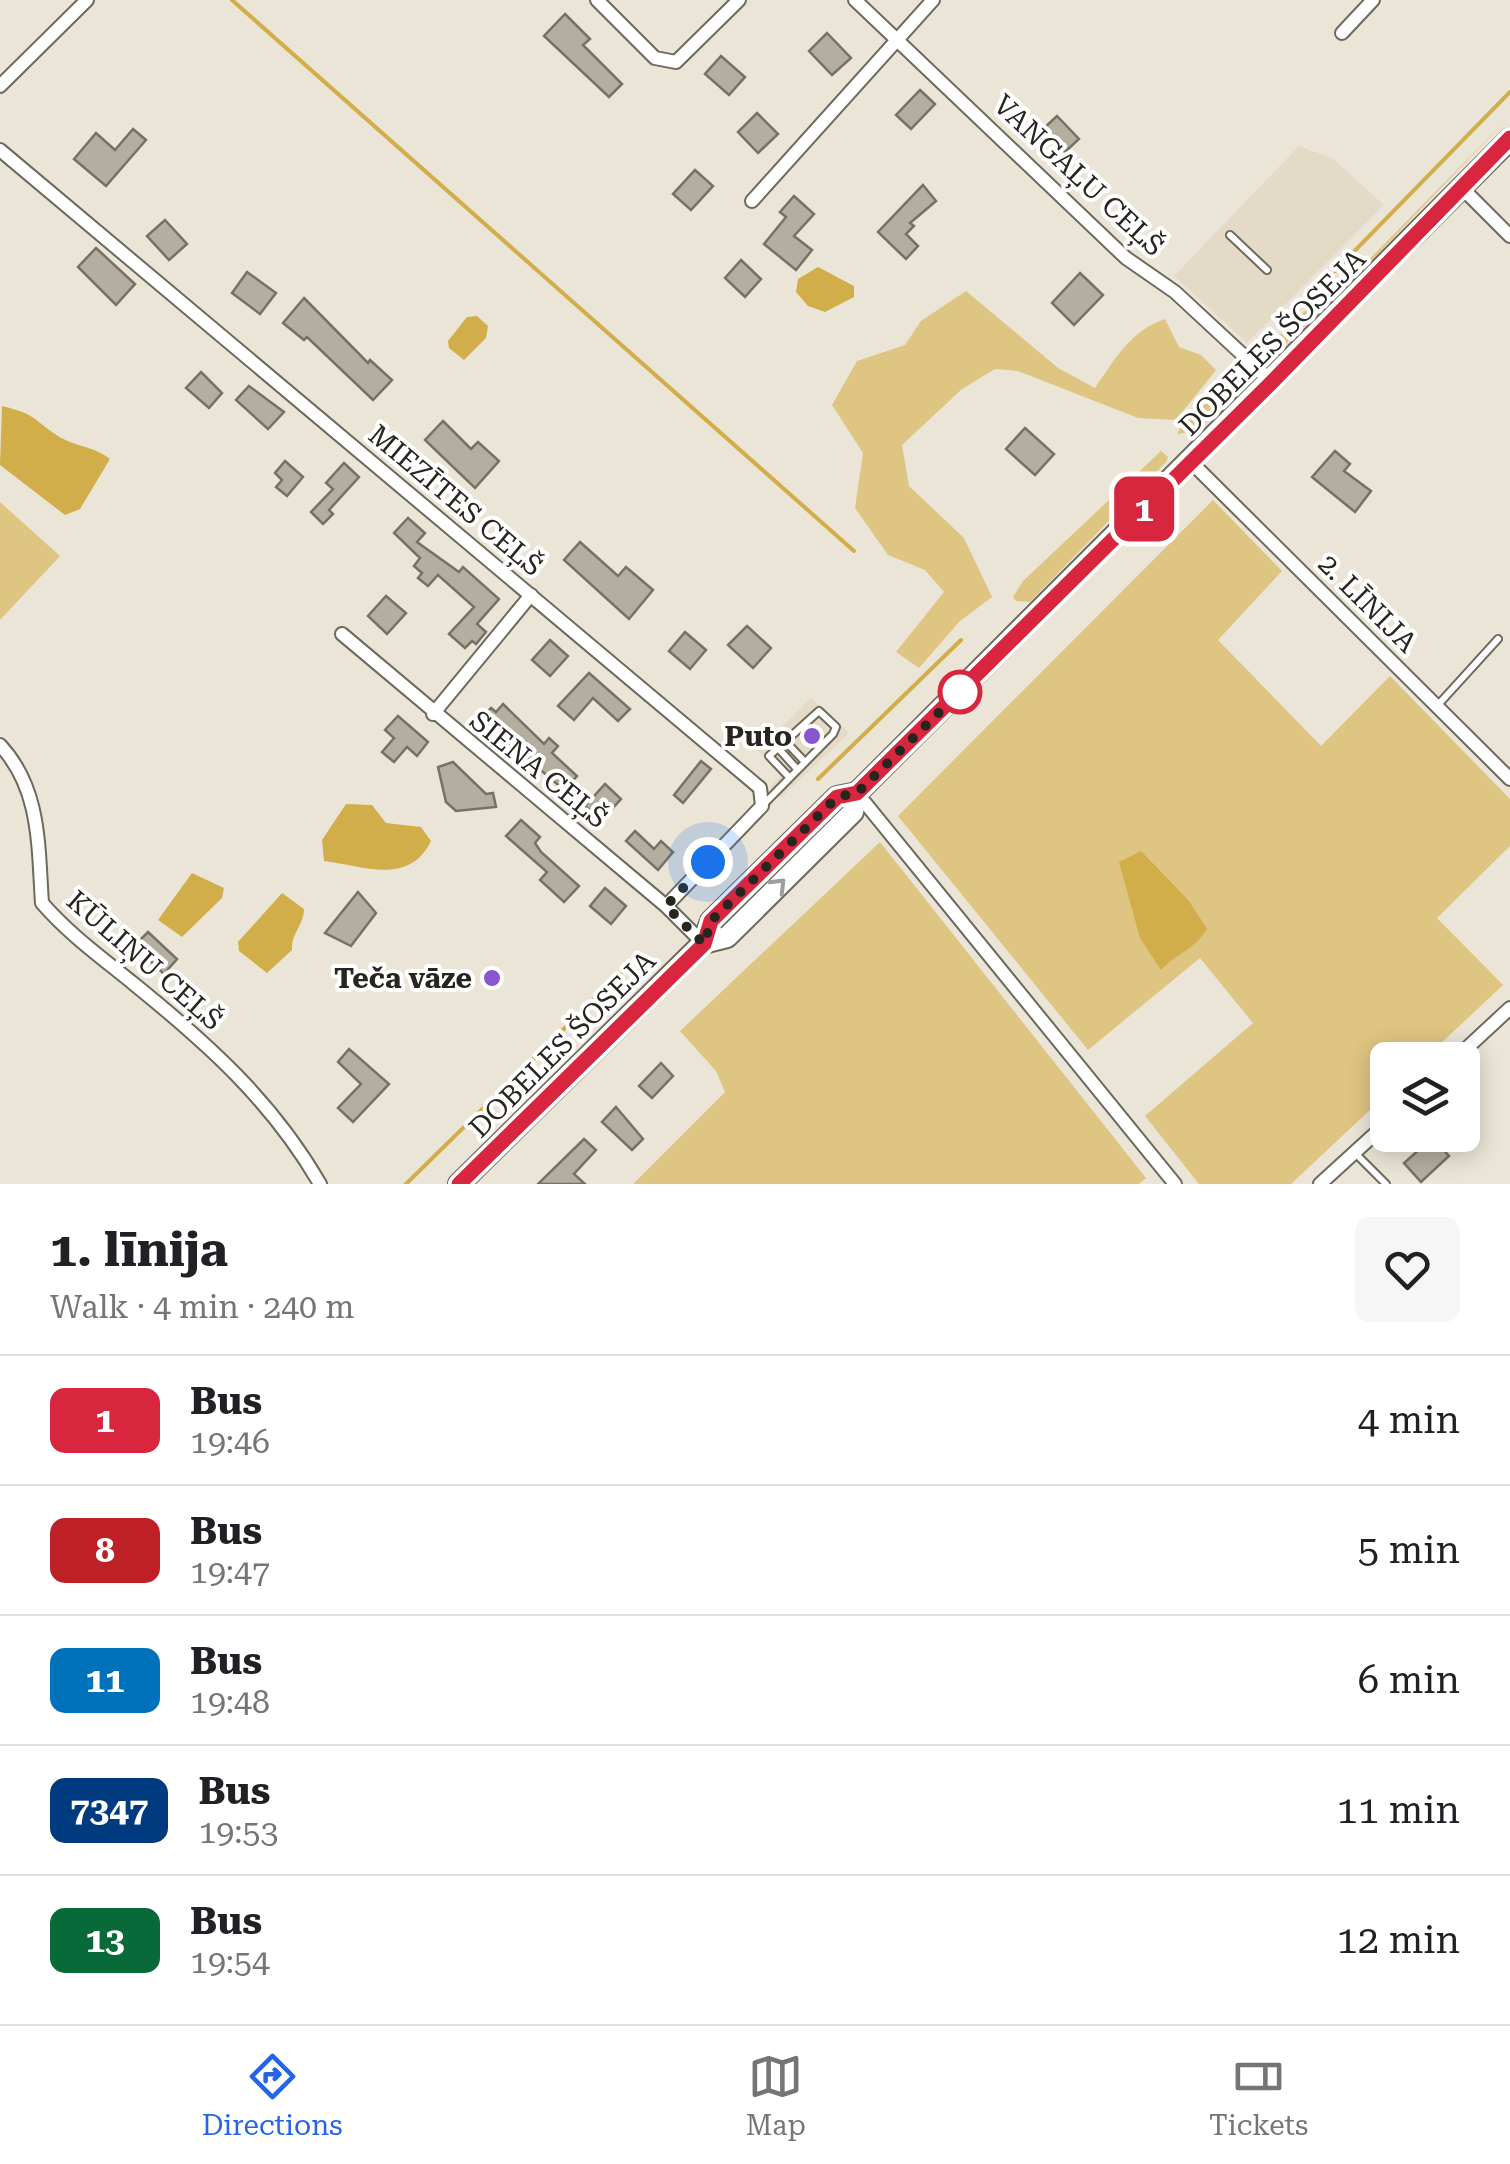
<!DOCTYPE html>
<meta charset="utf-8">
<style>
:root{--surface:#fff;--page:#f6f6f6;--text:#202124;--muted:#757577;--line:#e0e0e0;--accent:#2563eb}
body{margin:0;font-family:"Roboto Serif",serif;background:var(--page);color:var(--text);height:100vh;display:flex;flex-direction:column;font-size:38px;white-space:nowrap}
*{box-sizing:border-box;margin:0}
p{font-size:32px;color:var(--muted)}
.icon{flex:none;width:55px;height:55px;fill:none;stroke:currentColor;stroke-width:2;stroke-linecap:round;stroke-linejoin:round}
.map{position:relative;height:1184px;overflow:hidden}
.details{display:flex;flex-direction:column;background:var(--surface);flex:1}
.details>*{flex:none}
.badge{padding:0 20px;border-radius:15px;font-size:35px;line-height:65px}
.controls{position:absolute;left:1370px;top:1042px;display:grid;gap:20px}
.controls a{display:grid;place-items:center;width:110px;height:110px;border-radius:15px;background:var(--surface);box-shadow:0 5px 25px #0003;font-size:50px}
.you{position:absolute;width:50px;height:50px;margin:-25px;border:8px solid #fff;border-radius:50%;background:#1a73e8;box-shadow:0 0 0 15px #1a73e833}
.map>.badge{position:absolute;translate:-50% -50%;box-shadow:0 0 0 5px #fff}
.round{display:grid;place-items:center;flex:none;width:105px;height:105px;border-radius:15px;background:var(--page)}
.summary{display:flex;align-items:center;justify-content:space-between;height:170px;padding:0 50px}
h1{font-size:48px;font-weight:700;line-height:75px}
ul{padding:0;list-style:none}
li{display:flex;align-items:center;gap:30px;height:130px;padding:0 50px;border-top:2px solid var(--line)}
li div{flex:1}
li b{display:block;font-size:38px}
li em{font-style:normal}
li .badge{min-width:110px;font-weight:700;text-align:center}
.dock{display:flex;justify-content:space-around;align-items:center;height:140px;border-top:2px solid var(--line);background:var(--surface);font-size:28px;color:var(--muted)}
.dock a{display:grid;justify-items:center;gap:5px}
.dock .active{color:var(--accent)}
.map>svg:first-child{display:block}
</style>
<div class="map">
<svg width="1510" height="1184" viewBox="0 0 1510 1184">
<rect width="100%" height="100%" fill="#ebe5d7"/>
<g fill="#e3dbc6">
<path d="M1299,146L1332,158L1384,205L1247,343L1174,276Z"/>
<path d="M811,698L849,733L781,798L770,787L781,775L753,746L768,732L772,736Z"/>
</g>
<g fill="#dfc582">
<path d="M1510,116L1343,290L1286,344L1261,353L1309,307L1341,288Z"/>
<path d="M966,291L1058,368L1095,388C1115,359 1130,331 1165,319L1179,347L1201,355L1216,370L1176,420L1138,418L1018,371L995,369L962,389L902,445L909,486L964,538L992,597L959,622L919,668L896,652L944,592L925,570L888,555L855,508L863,453L832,405L857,361L905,345L921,321Z"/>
<path d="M1240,374C1236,400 1203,434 1177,434L1183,423Z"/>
<path d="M1161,451L1168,457L1166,462L1030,602L1016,601L1013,597L1023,581Z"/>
<path d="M1213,500L1282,571L1218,640L1321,746L1390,676L1510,799V846L1437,918L1503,985L1423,1060H1388L1387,1094L1291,1184H1199L1145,1116L1253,1023L1200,958L1088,1050L898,816Z"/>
<path d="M0,502L60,556L0,620Z"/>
<path d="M880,842L1146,1178L1139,1184H633L725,1092L716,1071L680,1031Z"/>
</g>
<g fill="#d2ae4a">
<path d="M818,267L854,286V297L825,312L808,306L796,292L798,279Z"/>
<path d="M477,316L488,326L486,338L464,360L449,348L448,341L467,317Z"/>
<path d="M2,406C38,415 31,418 58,436C75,447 94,446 110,459L80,509L65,515L0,465Z"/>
<path d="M346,804L372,805L386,823L421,827L431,841C409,886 364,866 324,861L322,840Z"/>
<path d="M1141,851L1189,901L1207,929C1195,949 1177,953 1161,970L1140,938L1119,862Z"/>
<path d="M192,873L224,888L222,898L182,937L158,920Z"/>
<path d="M282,893L304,909C304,925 291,933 292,950L267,973L239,951L238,942Z"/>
</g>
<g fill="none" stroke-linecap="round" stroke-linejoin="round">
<g stroke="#d2ae4a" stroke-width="4">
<path d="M232,0L854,551"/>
<path d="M1335,271L1510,92"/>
<path d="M818,779L961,640"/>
<path d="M406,1184L628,966"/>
</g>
</g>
<g fill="#b3aea0" stroke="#767164" stroke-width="2.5">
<path d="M565,14L590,39L583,45L622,84L609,97L544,36Z"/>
<path d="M827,33L851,58L832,75L809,51Z"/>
<path d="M721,56L745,77L729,95L705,74Z"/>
<path d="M920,90L935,104L911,129L896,115Z"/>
<path d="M757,113L778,134L758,153L738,132Z"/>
<path d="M1057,116L1079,139L1065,152L1043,129Z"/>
<path d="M133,129L146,140L106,186L74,159L96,133L115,150Z"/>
<path d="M695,170L713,186L691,210L673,194Z"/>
<path d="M923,185L936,201L910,223L914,226L906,234L918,246L906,259L878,232Z"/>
<path d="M794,196L814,214L794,236L812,250L796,270L764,244L786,217L780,212Z"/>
<path d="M165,220L187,244L169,260L147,236Z"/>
<path d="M96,248L135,284L116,305L78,267Z"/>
<path d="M741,260L761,279L745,297L725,278Z"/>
<path d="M247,272L276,293L260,314L232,293Z"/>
<path d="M1080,273L1103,295L1074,325L1052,303Z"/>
<path d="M304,298L368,363L370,360L392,380L373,400L307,337L304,340L283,323Z"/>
<path d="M201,372L222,393L209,408L186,388Z"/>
<path d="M249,386L284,412L268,429L236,400Z"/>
<path d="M443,421L471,449L478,442L499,461L475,488L425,440Z"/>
<path d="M1025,428L1054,454L1035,475L1006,449Z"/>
<path d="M1335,451L1350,464L1344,471L1371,491L1355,512L1312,477Z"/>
<path d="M285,461L303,477L287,496L276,487L282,480L275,473Z"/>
<path d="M344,463L359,477L329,510L333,514L323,524L311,512L333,489L326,483Z"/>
<path d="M408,518L425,533L417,542L459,572L463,567L499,599L477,624L486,632L476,644L472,641L465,648L449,634L474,607L438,575L428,586L418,578L422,573L414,566L420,558L394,533Z"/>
<path d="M580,542L618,576L626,567L653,590L629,619L564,560Z"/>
<path d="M386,596L406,613L387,634L368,616Z"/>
<path d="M747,626L771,648L753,668L728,645Z"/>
<path d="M685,632L706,650L690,669L669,651Z"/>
<path d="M550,640L568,656L550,676L532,660Z"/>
<path d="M589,673L630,709L618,721L593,698L574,720L558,706Z"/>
<path d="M503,704L544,744L549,738L558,746L552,753L577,776L564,790L481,719L491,708L496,712Z"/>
<path d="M398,716L428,742L417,756L407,747L394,762L382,752L394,738L385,730Z"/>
<path d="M701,761L711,769L683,803L674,795Z"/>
<path d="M453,762L486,794L493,793L496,807L456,811L446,802L438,767Z"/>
<path d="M605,784L621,799L601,821L585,806Z"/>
<path d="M521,820L540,837L535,843L541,852L579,886L564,902L540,880L547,872L506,836Z"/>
<path d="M635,831L654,849L661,841L673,852L658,870L626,841Z"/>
<path d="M605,888L626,906L611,924L590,906Z"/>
<path d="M358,892L376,913L351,946L325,933Z"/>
<path d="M148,932L177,959L164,974L134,946Z"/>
<path d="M349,1049L389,1084L353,1122L338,1108L361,1084L338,1062Z"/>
<path d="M661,1063L673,1076L652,1098L639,1086Z"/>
<path d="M616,1107L643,1139L632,1150L602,1122Z"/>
<path d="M1432,1138L1441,1139V1147L1449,1156L1421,1182L1404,1163Z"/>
<path d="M584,1139L596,1150L574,1174L585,1184H538Z"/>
</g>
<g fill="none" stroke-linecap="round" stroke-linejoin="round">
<g stroke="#6d695c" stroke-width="10">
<g id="lane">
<path d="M1230,235L1267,270"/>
<path d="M1437,706L1498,639"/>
<path d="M785,741L805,762"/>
<path d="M778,748L797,769"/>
<path d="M762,806L833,734L836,727L819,711L769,756L789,777"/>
<path d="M1355,1153L1386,1184"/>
</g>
</g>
<g stroke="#6d695c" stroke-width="16">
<g id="street">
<path d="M597,0L655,58L676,62L739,0"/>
<path d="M855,0L1126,258L1175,292L1272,382"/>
<path d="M1342,33L1373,0"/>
<path d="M0,86L87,0"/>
<path d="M0,150L760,788L762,806L666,906"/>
<path d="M1463,189L1510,236"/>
<path d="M752,201L933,0"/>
<path d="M1191,462L1510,779"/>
<path d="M342,634L666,906L703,943"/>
<path d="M433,714L531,595"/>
<path d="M0,745C41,789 38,846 42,903C70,935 101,957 134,984C208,1044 272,1101 320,1184"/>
<path d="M857,793L1175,1184"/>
<path d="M1454,1060L1510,1008"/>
<path d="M1320,1184L1388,1122"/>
</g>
</g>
<g stroke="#6d695c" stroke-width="24">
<g id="primary">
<path d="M703,943L727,937L853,812L857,793L1510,139"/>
<path d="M459,1184L703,943L711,921L837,797L857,793"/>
</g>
</g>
<use href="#lane" stroke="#fff" stroke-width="6"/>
<use href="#street" stroke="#fff" stroke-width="12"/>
<use href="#primary" stroke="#fff" stroke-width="20"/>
</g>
<defs><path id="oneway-chevron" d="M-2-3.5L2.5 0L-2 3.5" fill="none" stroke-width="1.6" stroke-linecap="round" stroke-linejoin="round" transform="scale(2.5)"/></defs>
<use stroke="#9e9d9b" href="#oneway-chevron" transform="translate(779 885) rotate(-45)"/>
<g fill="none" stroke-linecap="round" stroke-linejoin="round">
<g stroke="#fff" stroke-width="22">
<path id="line" d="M459,1184L704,944L711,921L837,797L857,793L1272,382L1510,138"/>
</g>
<use href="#line" stroke="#d7263d" stroke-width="15"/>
<path stroke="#272520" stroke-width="10" stroke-dasharray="0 18" d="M708,862L666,906L704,944L711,921L821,813L837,797L857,793L964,688L960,692"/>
</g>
<circle fill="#fff" stroke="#d7263d" stroke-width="5" cx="960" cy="692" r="20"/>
<g fill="#8857d0" stroke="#fff" stroke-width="4">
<circle cx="812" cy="736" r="10"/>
<circle cx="492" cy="978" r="10"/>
</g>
<g text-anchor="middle" stroke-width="8" stroke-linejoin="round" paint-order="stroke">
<g font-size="28" fill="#272520" stroke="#fff">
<text transform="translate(1079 175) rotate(43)" y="10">VANGAĻU CEĻŠ</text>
<text transform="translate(1272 342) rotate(-45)" y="10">DOBELES ŠOSEJA</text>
<text transform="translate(456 500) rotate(40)" y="10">MIEZĪTES CEĻŠ</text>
<text transform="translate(1368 603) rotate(45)" y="10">2. LĪNIJA</text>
<text transform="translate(539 769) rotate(39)" y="10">SIENA CEĻŠ</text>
<text transform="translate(145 960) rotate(41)" y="10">KŪLIŅU CEĻŠ</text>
<text transform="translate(562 1044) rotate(-45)" y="10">DOBELES ŠOSEJA</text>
</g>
<g font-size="28" font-weight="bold" fill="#272520" stroke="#fff" text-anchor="end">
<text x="792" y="746">Puto</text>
<text x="472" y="988">Teča vāze</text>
</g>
</g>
</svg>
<div class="controls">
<a><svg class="icon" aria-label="layers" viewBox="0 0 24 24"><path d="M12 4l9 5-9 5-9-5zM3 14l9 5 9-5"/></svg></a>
</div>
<div class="you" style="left:708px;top:862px"></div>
<b class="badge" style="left:1144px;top:509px;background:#d7263d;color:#fff">1</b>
</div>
<section class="details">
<div class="summary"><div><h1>1. līnija</h1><p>Walk · 4 min · 240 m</p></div><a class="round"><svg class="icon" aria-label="heart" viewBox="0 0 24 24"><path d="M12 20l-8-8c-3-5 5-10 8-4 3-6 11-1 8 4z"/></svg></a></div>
<ul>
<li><span class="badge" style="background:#d7263d;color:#fff">1</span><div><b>Bus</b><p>19:46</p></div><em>4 min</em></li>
<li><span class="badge" style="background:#be2026;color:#fff">8</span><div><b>Bus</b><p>19:47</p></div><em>5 min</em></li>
<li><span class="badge" style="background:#0072bc;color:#fff">11</span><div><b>Bus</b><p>19:48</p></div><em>6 min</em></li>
<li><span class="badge" style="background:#003b80;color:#fff">7347</span><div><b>Bus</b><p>19:53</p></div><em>11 min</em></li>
<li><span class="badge" style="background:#086a38;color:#fff">13</span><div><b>Bus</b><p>19:54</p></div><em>12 min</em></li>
</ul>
</section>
<nav class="dock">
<a class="active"><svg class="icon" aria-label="directions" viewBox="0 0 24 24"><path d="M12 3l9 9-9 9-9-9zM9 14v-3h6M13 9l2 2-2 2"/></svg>Directions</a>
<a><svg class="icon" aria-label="map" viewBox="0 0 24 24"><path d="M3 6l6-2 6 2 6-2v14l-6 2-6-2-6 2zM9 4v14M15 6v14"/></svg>Map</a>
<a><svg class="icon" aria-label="tickets" viewBox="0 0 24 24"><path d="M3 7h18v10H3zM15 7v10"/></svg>Tickets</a>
</nav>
